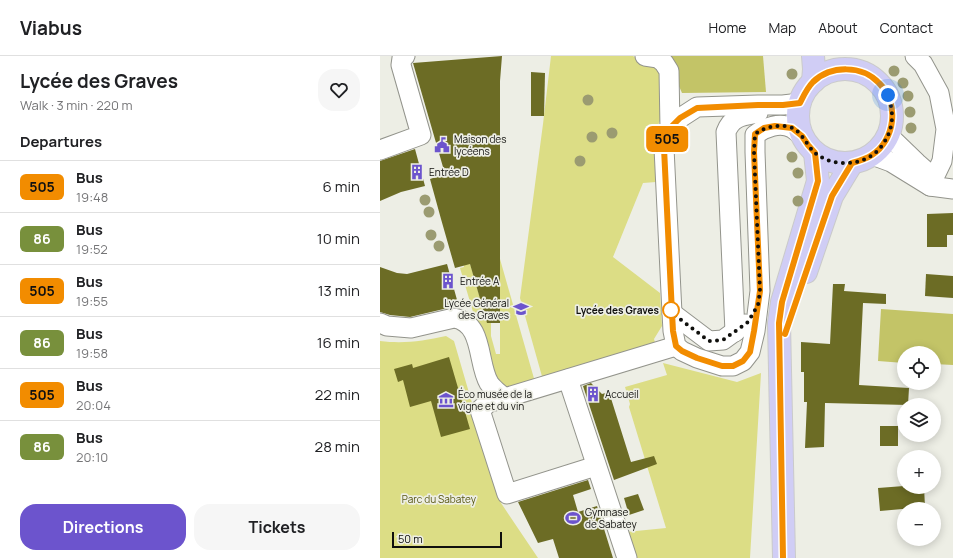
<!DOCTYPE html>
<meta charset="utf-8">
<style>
:root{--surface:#fff;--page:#f6f6f6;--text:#202124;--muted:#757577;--line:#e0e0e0;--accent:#6c54cd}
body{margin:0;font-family:Manrope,sans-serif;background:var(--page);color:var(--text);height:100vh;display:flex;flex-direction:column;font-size:15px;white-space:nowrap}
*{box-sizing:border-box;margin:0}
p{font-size:13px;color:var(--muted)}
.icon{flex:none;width:22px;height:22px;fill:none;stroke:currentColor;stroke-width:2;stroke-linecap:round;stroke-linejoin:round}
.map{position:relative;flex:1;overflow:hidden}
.side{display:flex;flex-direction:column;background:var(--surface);width:380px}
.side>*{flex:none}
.badge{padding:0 8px;border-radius:6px;font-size:14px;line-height:26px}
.controls{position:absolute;left:517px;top:290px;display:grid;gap:8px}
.controls a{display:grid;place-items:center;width:44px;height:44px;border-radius:50%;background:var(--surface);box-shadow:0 2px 10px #0003;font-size:20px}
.scale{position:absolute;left:12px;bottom:10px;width:110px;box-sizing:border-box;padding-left:4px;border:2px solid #10100d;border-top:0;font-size:11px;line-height:14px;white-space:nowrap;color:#10100d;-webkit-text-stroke:3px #edeee5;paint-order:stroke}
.you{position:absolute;width:20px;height:20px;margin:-10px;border:3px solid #fff;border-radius:50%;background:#1a73e8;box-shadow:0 0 0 6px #1a73e833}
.map>.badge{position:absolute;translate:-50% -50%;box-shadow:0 0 0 2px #fff}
h2{padding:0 20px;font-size:15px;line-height:36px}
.round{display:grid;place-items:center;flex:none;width:42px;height:42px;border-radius:16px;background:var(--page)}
.summary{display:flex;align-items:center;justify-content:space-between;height:68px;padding:0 20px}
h1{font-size:19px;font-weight:700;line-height:30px}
.cta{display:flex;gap:8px;margin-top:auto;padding:8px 20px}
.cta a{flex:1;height:46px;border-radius:16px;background:var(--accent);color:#fff;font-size:16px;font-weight:700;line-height:46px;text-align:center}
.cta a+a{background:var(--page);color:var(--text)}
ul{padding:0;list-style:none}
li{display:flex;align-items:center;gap:12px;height:52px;padding:0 20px;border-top:1px solid var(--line)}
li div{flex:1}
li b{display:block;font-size:15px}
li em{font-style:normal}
li .badge{min-width:44px;font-weight:700;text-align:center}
header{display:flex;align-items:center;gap:24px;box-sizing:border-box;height:56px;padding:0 20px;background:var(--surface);border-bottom:1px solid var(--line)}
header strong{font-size:19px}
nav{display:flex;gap:22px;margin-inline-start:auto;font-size:14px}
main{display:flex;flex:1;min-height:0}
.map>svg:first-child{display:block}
</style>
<header>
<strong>Viabus</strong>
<nav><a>Home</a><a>Map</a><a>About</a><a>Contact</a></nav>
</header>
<main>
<section class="side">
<div class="summary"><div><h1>Lycée des Graves</h1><p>Walk · 3 min · 220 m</p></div><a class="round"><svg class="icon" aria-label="heart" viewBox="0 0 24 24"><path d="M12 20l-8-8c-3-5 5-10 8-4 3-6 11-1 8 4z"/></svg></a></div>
<h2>Departures</h2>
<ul>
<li><span class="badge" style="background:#f28c00;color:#111">505</span><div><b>Bus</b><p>19:48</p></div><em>6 min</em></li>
<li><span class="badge" style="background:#78903c;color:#fff">86</span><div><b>Bus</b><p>19:52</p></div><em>10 min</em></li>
<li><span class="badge" style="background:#f28c00;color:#111">505</span><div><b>Bus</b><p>19:55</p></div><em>13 min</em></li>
<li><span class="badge" style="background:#78903c;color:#fff">86</span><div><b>Bus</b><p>19:58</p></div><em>16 min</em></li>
<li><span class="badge" style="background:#f28c00;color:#111">505</span><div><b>Bus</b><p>20:04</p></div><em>22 min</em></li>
<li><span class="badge" style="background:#78903c;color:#fff">86</span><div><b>Bus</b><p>20:10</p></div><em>28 min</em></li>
</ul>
<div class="cta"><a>Directions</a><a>Tickets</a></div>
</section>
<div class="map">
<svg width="573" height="502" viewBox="0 0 573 502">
<rect width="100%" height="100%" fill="#edeee5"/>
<g fill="#dcdd85">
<path d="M171,0H253L263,7L278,10L283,22L281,63L273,79L276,126L263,127L233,201L280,237L282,270L274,283L276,290L163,324L140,242L163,68Z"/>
<path d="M120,203L155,326L125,335L112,320L80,212L84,211L83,206L89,204L107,266L111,267V280L116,298H120Z"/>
<path d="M66,280L74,285L121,447L158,502H0V285C24,288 43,285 66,280Z"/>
<path d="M283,307L357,326L381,317L370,502H254L246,476L286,472L249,351L250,348L245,331L287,319Z"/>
</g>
<g fill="#c3c467">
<path d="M288,0H383L386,36L302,37L298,28Z"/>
<path d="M501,253L573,258V309L554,308V297H524V307L498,305Z"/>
</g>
<g fill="#6c6c25">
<path d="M122,0L120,25V267H107L90,208L75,212L61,163L50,123L65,118L33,7Z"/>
<path d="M151,16L165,17L164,60H151Z"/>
<path d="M35,93L45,130L21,136L0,145V105Z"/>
<path d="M573,157V179H567V191H547V158Z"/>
<path d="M67,208L79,251H72L30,261L10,259L0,256V211L17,217L27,218Z"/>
<path d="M546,218L573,220V242L545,240Z"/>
<path d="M453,228H465L464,235L506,238V248L483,247L479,329L529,332L528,349L445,347L444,391L425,392L427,346H424V316H421V286L450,288Z"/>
<path d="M69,301L90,373L61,381L51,345L30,351L23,324L18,326L14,313L32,308L33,312Z"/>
<path d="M211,327L222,338L229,336L251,406L274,400L277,408L234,424L203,330Z"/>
<rect x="500" y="370" width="18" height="20"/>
<path d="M208,424L211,433L193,439L198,456L217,450L233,502H179L173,483L158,487L138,446Z"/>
<path d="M524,430V431H544L545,451L500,455L498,432Z"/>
<path d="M258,438L264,454L249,459L244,442Z"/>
</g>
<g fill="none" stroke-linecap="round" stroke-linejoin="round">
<g stroke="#93948c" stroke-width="21">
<g id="minor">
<path d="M265,0L278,2L284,7L289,15L290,72"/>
<path d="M535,0L543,8L559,37L566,73L562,105L550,130"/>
<path d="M420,47L403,49H378L317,51L300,62L290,72L284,92L292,257L293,275L296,290L302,295L317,302L342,310H353L363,305L370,296L375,275L380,235L375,96V79C385,71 400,66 412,72C415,74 419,77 422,80"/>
<path d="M509,80L537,107L554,122"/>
<path d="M0,94L41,79L21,9L22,2L25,0"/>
<path d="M492,99L511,106L550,130L573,133"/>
<path d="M292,257L329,285L343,284L365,268"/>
<path d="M0,267L7,270L31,272L74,262C104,267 97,307 109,327C113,333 119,337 124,342"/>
<path d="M355,276L346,76C352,60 363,60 378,57"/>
<path d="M188,323L247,502"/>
<path d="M216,410L127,438L100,354L108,347L296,290"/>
</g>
</g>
<g stroke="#cacaca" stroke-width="24">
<g id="major">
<circle cx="465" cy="60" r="47"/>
<path d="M433,26L434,13L433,0"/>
<path d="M426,216L452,140L472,107"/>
<path d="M404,502L399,267L402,246L438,125L435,97"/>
</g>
</g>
<use href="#minor" stroke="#fff" stroke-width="19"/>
<use href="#major" stroke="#d0cdf5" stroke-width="22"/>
</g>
<g fill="#9b9b71">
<circle cx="514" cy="15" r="5.5"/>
<circle cx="412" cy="18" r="5.5"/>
<circle cx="523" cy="27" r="5.5"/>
<circle cx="528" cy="40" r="5.5"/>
<circle cx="208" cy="44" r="5.5"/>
<circle cx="530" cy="56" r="5.5"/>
<circle cx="531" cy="72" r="5.5"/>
<circle cx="232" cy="77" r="5.5"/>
<circle cx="212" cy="81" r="5.5"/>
<circle cx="412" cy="101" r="5.5"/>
<circle cx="200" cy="105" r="5.5"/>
<circle cx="418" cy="117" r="5.5"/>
<circle cx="45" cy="144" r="5.5"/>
<circle cx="418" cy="145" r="5.5"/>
<circle cx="49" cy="156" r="5.5"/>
<circle cx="51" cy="179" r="5.5"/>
<circle cx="59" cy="190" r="5.5"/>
</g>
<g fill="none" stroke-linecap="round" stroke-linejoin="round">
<g stroke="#fff" stroke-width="9">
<path id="line" d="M403,502L399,267L402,246L438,125L435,97L428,89L422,80L412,72L395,70L384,72L375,78L374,96L380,235L374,275L370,296L363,305L353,310H342L317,302L302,295L296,290L293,275L292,257L284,92L290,72L300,62L317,52L378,49H403L420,47C424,39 427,32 433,26C451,9 482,9 499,27C520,47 515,84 492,99C486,103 479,105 472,107L452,140L405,278"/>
</g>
<use href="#line" stroke="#f28c00" stroke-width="6"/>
<path stroke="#10100d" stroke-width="4" stroke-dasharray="0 7.2" d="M291,254L292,257L329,285L343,284L368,266L378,249L380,235L374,96L375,78C385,71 397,68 410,71C422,75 426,89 435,97C455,113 489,110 503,88C514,72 514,57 508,39"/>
</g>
<defs>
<g id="civic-bare" transform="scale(1.2)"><path d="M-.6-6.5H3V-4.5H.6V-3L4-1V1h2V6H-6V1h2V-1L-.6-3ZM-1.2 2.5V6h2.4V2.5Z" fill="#6c54cd" stroke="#edeee5" stroke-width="2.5" paint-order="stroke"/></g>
<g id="building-bare" transform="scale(1.2)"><path d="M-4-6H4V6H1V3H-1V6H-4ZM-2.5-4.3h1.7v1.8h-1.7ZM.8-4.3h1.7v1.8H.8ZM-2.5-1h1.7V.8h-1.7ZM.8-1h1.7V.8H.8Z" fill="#6c54cd" stroke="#edeee5" stroke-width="2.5" paint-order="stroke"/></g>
<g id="school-bare" transform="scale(1.2)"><path d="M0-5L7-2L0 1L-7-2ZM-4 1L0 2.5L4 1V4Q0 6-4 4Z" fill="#6c54cd" stroke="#edeee5" stroke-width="2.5" paint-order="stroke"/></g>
<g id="museum-bare" transform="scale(1.2)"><path d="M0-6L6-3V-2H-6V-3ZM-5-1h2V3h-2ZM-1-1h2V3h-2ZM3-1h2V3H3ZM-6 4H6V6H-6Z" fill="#6c54cd" stroke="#edeee5" stroke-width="2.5" paint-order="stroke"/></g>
<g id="stadium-bare" transform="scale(1.2)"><path d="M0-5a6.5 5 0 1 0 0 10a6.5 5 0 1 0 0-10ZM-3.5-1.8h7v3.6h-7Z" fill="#6c54cd" stroke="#edeee5" stroke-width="2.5" paint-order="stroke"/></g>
</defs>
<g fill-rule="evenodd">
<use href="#civic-bare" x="62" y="89"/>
<use href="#building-bare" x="37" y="116"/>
<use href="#building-bare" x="68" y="225"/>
<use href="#school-bare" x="141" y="253"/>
<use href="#building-bare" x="213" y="338"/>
<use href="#museum-bare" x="66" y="344"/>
<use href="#stadium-bare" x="193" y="462"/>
</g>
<circle fill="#fff" stroke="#f28c00" stroke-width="2" cx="291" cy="254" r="8"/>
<g text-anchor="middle" stroke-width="3.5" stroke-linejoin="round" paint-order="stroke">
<g font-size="10" fill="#10100d" stroke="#edeee5" text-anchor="start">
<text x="74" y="87">Maison des<tspan x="74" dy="12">lycéens</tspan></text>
<text x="49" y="120">Entrée D</text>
<text x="80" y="229">Entrée A</text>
<text x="129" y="251" text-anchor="end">Lycée Général<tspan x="129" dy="12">des Graves</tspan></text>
<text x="78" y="342">Éco musée de la<tspan x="78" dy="12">vigne et du vin</tspan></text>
<text x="225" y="342">Accueil</text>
<text x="205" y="460">Gymnase<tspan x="205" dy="12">de Sabatey</tspan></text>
</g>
<g font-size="10" font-weight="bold" fill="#10100d" stroke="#edeee5" text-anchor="end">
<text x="279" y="258">Lycée des Graves</text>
</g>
<g font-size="10" fill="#585712" stroke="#edeee5">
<text x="59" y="447">Parc du Sabatey</text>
</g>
</g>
</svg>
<div class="controls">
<a><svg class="icon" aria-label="locate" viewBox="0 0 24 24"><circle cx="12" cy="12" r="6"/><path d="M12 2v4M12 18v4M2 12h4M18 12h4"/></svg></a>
<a><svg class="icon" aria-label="layers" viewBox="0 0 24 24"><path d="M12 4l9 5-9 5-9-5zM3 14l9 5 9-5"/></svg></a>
<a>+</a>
<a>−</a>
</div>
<div class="scale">50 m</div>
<div class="you" style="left:508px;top:39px"></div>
<b class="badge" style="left:287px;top:83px;background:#f28c00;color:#111">505</b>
</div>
</main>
